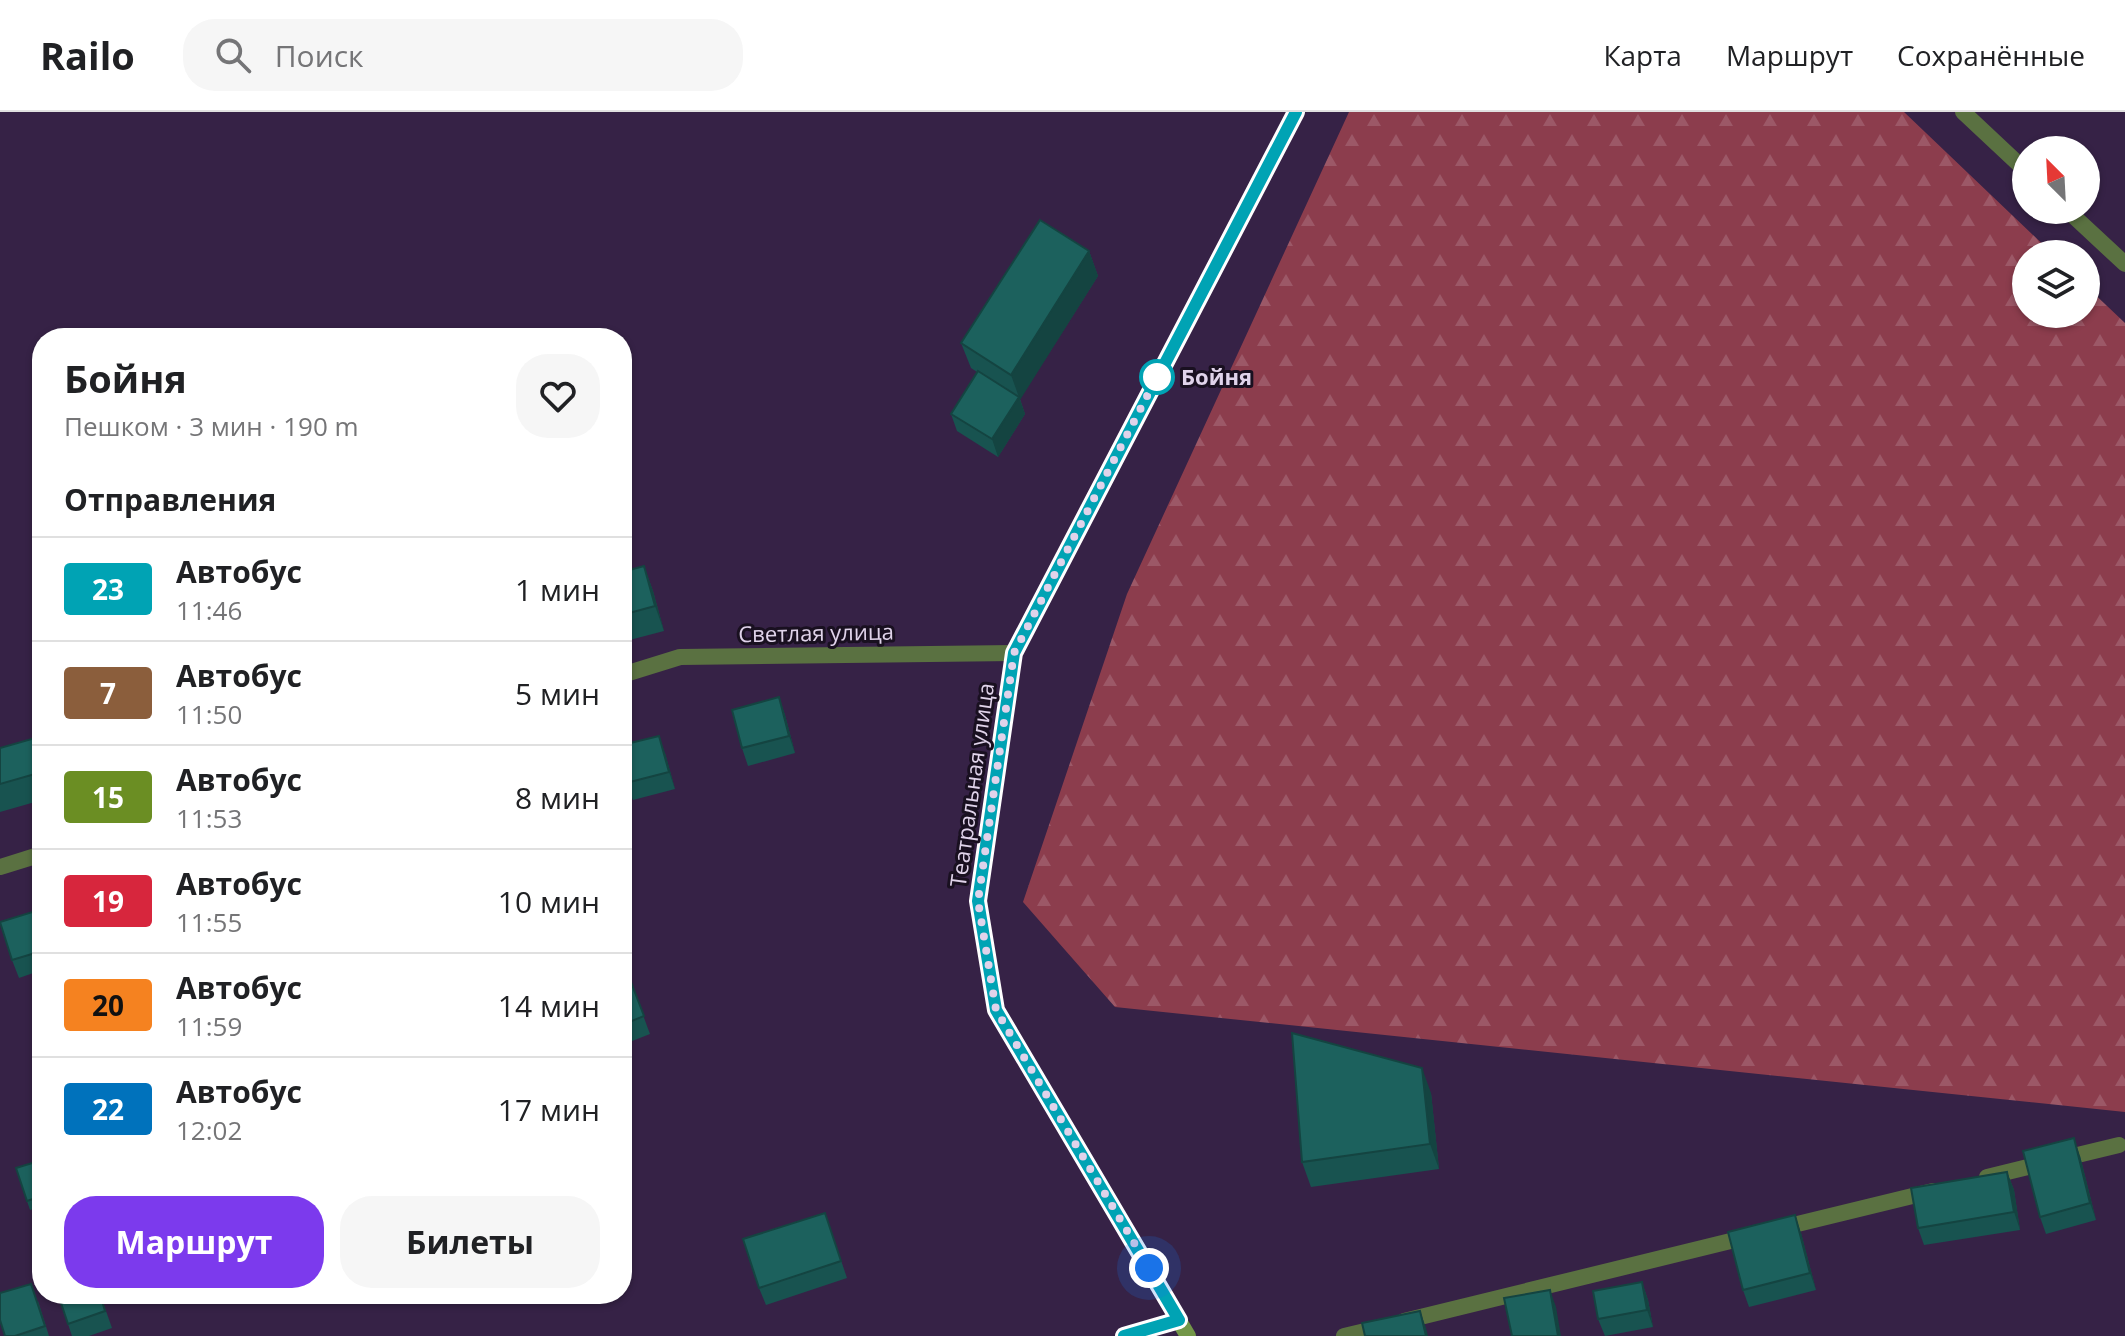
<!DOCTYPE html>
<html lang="ru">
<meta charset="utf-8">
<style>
:root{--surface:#fff;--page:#f6f6f6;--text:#202124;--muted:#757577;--line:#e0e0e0;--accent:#7c3aed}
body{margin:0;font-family:"Open Sans",sans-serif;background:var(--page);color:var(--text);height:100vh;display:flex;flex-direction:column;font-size:30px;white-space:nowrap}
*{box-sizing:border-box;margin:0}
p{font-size:26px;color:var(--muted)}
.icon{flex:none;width:44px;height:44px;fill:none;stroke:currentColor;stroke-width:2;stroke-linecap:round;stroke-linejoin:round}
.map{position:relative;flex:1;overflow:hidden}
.panel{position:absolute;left:32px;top:216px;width:600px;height:976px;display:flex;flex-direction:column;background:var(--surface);border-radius:32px;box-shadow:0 2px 6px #0004}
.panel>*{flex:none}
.badge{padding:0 16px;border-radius:6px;font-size:28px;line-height:52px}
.needle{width:52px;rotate:336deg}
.tools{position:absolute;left:2012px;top:24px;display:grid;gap:16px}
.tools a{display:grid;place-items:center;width:88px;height:88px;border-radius:50%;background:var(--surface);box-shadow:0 2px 6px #0004;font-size:40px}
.you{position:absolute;width:40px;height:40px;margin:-20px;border:6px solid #fff;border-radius:50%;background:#1a73e8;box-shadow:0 0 0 12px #1a73e833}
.map>.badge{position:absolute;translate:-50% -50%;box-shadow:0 0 0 4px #fff}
h2{padding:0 32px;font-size:30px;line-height:72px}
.round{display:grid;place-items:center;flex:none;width:84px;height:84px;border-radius:32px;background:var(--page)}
.head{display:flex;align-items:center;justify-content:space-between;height:136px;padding:0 32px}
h1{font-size:38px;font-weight:700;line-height:60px}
.button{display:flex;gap:16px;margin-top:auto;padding:16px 32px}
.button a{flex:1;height:92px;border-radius:32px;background:var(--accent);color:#fff;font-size:32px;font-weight:700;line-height:92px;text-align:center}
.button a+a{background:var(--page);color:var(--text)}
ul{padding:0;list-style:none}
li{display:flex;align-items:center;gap:24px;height:104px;padding:0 32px;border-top:2px solid var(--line)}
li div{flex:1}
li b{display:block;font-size:30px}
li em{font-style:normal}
li .badge{min-width:88px;font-weight:700;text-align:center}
header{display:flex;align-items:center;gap:48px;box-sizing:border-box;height:112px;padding:0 40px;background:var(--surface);border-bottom:2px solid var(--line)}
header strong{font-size:38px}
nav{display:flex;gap:44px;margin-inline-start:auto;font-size:28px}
.search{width:560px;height:72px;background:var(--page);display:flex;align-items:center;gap:20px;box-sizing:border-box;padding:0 28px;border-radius:32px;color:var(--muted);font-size:30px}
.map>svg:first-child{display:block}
</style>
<header>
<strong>Railo</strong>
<div class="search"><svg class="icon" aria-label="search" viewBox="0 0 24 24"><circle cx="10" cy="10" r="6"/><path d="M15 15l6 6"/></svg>Поиск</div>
<nav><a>Карта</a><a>Маршрут</a><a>Сохранённые</a></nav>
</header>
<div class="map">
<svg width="2125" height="1224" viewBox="0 0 2125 1224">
<defs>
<pattern id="forest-firs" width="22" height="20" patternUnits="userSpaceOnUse" patternTransform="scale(2)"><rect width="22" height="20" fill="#8c3d4d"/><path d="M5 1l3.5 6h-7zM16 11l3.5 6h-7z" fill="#9c5867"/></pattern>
</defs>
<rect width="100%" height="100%" fill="#362246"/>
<path fill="url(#forest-firs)" d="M1349,0H1904L2053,142H2026V202H2086V174L2125,211V1000L1115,895L1023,790L1127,482Z"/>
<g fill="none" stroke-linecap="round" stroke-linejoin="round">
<g stroke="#5a7141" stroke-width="16">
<path d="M1987,1065L2119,1033"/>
<path d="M1777,1117L1933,1079"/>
<path d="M1404,1209L1751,1124"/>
<path d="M1344,1224L1382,1215"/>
</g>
<g stroke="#5a7141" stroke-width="16">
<path d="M1963,0L2026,59"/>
<path d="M2067,98L2125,152"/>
<path d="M622,563L680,545L1014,541"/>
<path d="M0,755L42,742"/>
</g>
<path stroke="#5a7141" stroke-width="16" d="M1125,1224L1179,1208"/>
<path stroke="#739648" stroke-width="16" d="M1188,1224L996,898L978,789L1014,541L1296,0"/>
</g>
<g fill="#185350">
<path d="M1089,139L1098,164L1020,287L1025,302L998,345L957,319L951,302L977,260L971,256L961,231Z"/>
<path d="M644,454L653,479L664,519L622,530V460Z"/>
<path d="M779,585L785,603L795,641L748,654L742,636Z"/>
<path d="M42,624V688L0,700V636Z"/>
<path d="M665,641L675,677L633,688L626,671Z"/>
<path d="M42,797V858L19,866L12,848Z"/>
<path d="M622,852H624L650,922L622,933Z"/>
<path d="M1431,981L1439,1057L1311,1075L1302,1050Z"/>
<path d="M2080,1044L2096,1108L2046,1122L2040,1105Z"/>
<path d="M42,1048V1094L30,1098L16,1056Z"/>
<path d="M2007,1060L2014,1078L2020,1118L1924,1133L1918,1116Z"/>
<path d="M825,1101L847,1166L766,1193L759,1176Z"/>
<path d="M1801,1121L1816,1178L1749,1195L1743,1178Z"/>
<path d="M1642,1170L1648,1188L1653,1215L1605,1224L1598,1207Z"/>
<path d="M58,1182H100L112,1216L89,1224H72Z"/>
<path d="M38,1189L49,1224H5Z"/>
</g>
<g fill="#144441">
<path d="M1089,139L1098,164L1020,288L1011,263Z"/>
<path d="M1019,285L1025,302L998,345L992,327Z"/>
<path d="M644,454L653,479L664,519L655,494Z"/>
<path d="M779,585L785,603L795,641L789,624Z"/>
<path d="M659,624L665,641L675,677L669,660Z"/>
<path d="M1422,956L1431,981L1439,1057L1430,1032Z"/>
<path d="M2074,1026L2080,1044L2096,1108L2090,1091Z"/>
<path d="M2007,1060L2014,1078L2020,1118L2014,1100Z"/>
<path d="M1795,1103L1801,1121L1816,1178L1810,1161Z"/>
<path d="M1642,1170L1648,1188L1653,1215L1647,1198Z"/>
<path d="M1550,1178L1556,1195L1561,1224H1558Z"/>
<path d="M1420,1199L1426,1216L1428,1224H1426Z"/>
</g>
<g fill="#1c615d" stroke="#144441" stroke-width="2">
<path d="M1040,108L1089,139L1011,263L961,231Z"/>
<path d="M978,259L1019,285L992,327L951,302Z"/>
<path d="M644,454L655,494L622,503V460Z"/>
<path d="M779,585L789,624L742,636L732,598Z"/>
<path d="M42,624V660L0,672V636Z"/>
<path d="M659,624L669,660L626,671L622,654V633Z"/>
<path d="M42,797V839L12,848L0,810Z"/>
<path d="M622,852H624L644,904L622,913Z"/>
<path d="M1292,921L1422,956L1430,1032L1302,1050Z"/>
<path d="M2074,1026L2090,1091L2040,1105L2023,1039Z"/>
<path d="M42,1048V1084L27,1089L16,1056Z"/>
<path d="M2007,1060L2014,1100L1918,1116L1911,1076Z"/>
<path d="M825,1101L841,1149L759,1176L743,1127Z"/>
<path d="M1795,1103L1810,1161L1743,1178L1728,1120Z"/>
<path d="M1642,1170L1647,1198L1598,1207L1593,1179Z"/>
<path d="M31,1172L45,1214L15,1224H5L0,1208V1181Z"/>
<path d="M1550,1178L1558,1224H1512L1504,1186Z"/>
<path d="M58,1182H100L105,1199L68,1212Z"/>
<path d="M1420,1199L1426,1224H1365L1362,1211Z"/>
</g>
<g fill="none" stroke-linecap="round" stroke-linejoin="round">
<g stroke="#fff" stroke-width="18">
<path id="line" d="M1124,1224L1179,1208L996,898L978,789L1014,541L1296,0"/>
</g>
<use href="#line" stroke="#00a3b4" stroke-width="12"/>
<path stroke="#e0d3ea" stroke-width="8" stroke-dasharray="0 14.4" d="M1149,1156L996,898L978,789L1014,541L1157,265"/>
</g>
<circle fill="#fff" stroke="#00a3b4" stroke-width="4" cx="1157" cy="265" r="16"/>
<g text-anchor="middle" stroke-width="6" stroke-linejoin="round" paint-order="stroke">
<g font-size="22" font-weight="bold" fill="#e0d3ea" stroke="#191020" text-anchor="start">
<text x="1181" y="273">Бойня</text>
</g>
<g font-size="22" fill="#e0d3ea" stroke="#191020">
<text transform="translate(816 521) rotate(-1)" y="8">Светлая улица</text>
<text transform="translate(972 673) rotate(-82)" y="8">Театральная улица</text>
</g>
</g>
</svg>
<div class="tools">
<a><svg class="needle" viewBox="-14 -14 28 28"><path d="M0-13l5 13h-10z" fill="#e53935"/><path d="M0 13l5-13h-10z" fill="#757577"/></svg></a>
<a><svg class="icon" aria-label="layers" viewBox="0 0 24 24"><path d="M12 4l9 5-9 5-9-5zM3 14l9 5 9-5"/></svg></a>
</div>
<div class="you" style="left:1149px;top:1156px"></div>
<section class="panel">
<div class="head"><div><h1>Бойня</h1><p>Пешком · 3 мин · 190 m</p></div><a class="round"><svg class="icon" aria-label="heart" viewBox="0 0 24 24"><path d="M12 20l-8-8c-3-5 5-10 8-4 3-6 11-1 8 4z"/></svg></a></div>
<h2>Отправления</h2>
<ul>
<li><span class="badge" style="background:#00a3b4;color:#fff">23</span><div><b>Автобус</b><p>11:46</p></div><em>1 мин</em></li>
<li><span class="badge" style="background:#8b5e3c;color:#fff">7</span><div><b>Автобус</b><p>11:50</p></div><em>5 мин</em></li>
<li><span class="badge" style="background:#6b8e23;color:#fff">15</span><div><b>Автобус</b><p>11:53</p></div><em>8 мин</em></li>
<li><span class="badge" style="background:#d7263d;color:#fff">19</span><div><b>Автобус</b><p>11:55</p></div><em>10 мин</em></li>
<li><span class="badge" style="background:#f58220;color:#111">20</span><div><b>Автобус</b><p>11:59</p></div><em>14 мин</em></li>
<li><span class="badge" style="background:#0072bc;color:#fff">22</span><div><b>Автобус</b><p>12:02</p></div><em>17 мин</em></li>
</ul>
<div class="button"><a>Маршрут</a><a>Билеты</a></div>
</section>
</div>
